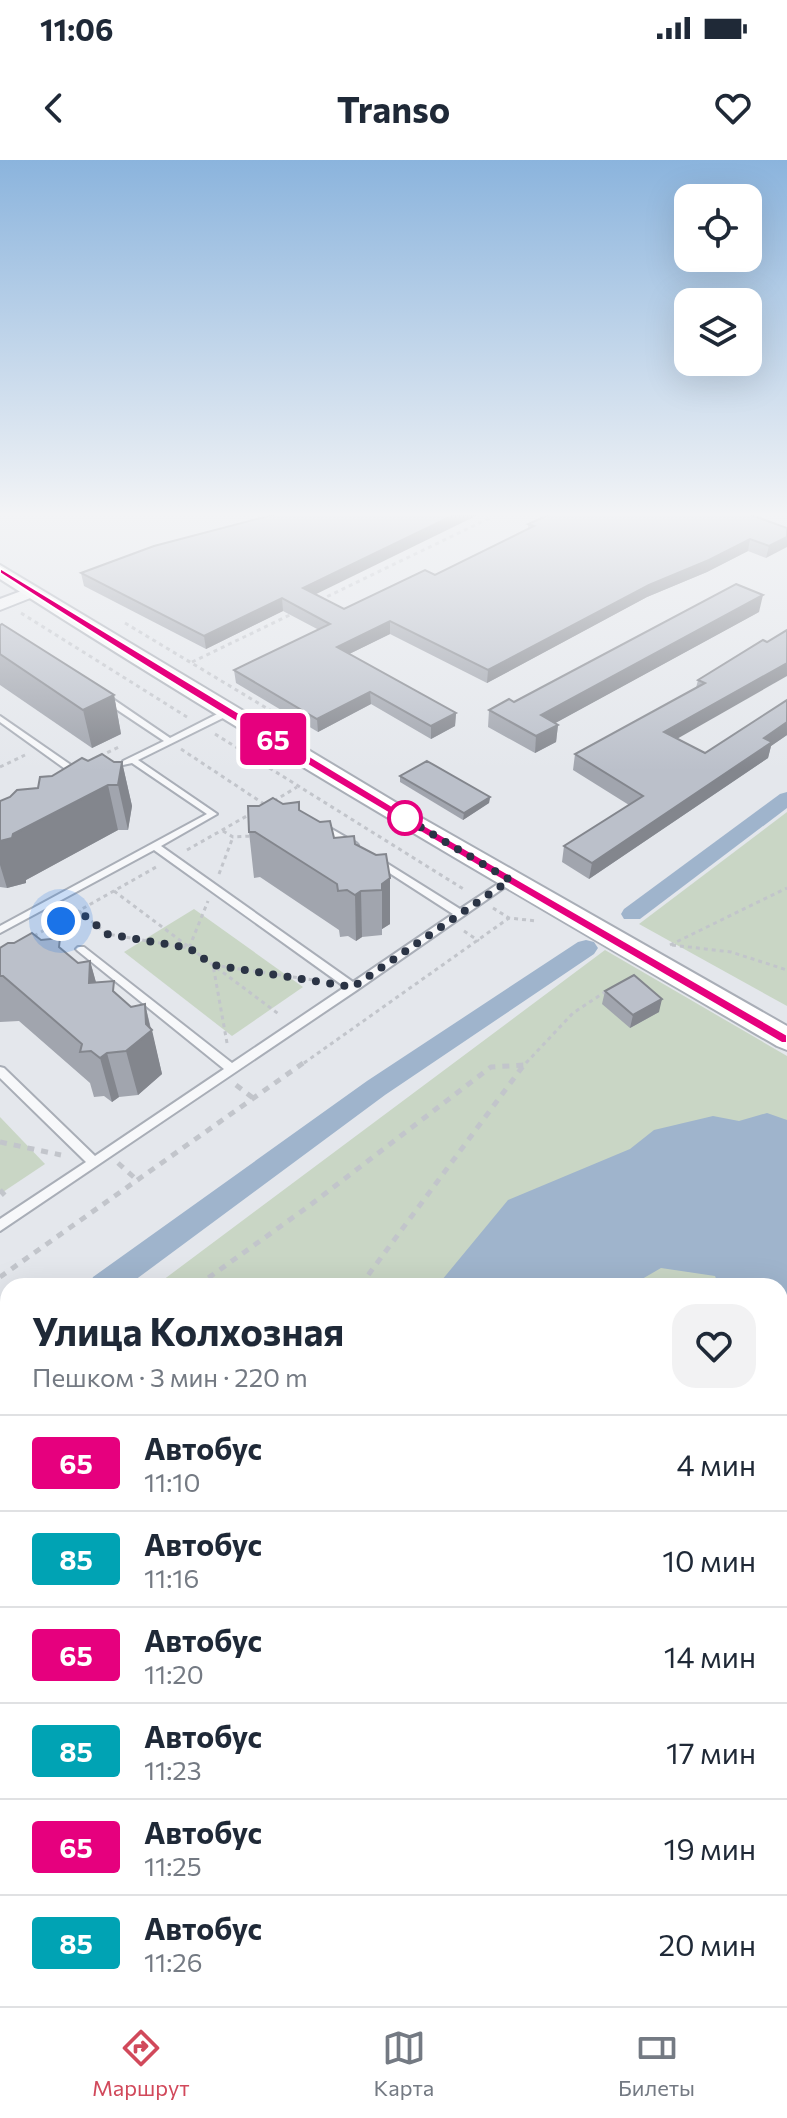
<!DOCTYPE html>
<html lang="ru">
<meta charset="utf-8">
<style>
:root{--surface:#fff;--page:#f2f2f3;--text:#1f2937;--muted:#747a83;--line:#e0e1e3;--accent:#d1495b}
body{margin:0;font-family:Commissioner,sans-serif;background:var(--page);color:var(--text);height:100vh;display:flex;flex-direction:column;font-size:30px;white-space:nowrap}
*{box-sizing:border-box;margin:0}
p{font-size:26px;color:var(--muted)}
.icon{flex:none;width:44px;height:44px;fill:none;stroke:currentColor;stroke-width:2;stroke-linecap:round;stroke-linejoin:round}
.map{position:relative;flex:1;overflow:hidden}
.side{position:absolute;left:0px;top:1118px;width:788px;height:728px;display:flex;flex-direction:column;background:var(--surface);border-radius:24px 24px 0 0;box-shadow:0 8px 32px #0002}
.side>*{flex:none}
.badge{padding:0 16px;border-radius:6px;font-size:28px;line-height:52px}
.buttons{position:absolute;left:674px;top:24px;display:grid;gap:16px}
.buttons a{display:grid;place-items:center;width:88px;height:88px;border-radius:16px;background:var(--surface);box-shadow:0 8px 32px #0002;font-size:40px}
.you{position:absolute;width:40px;height:40px;margin:-20px;border:6px solid #fff;border-radius:50%;background:#1a73e8;box-shadow:0 0 0 12px #1a73e833}
.map>.badge{position:absolute;translate:-50% -50%;box-shadow:0 0 0 4px #fff}
.round{display:grid;place-items:center;flex:none;width:84px;height:84px;border-radius:24px;background:var(--page)}
.overview{display:flex;align-items:center;justify-content:space-between;height:136px;padding:0 32px}
h1{font-size:38px;font-weight:700;line-height:60px}
ul{padding:0;list-style:none}
li{display:flex;align-items:center;gap:24px;height:96px;padding:0 32px;border-top:2px solid var(--line)}
li div{flex:1}
li b{display:block;font-size:30px}
li em{font-style:normal}
li .badge{min-width:88px;font-weight:700;text-align:center}
.status{display:flex;justify-content:space-between;align-items:center;height:56px;padding:0 40px;background:var(--surface);direction:ltr}
.status svg{height:22px;fill:currentColor}
header{display:flex;justify-content:space-between;align-items:center;height:104px;padding:0 32px;background:var(--surface);font-size:36px;font-weight:700}
.dock{display:flex;justify-content:space-around;align-items:center;height:112px;border-top:2px solid var(--line);background:var(--surface);font-size:22px;color:var(--muted)}
.dock a{display:grid;justify-items:center;gap:4px}
.dock .on{color:var(--accent)}
.map>svg:first-child{display:block}
</style>
<div class="status"><b>11:06</b><svg viewBox="0 0 49 12"><path d="M0 12V9h3v3zM5 12V6h3v6zM10 12V3h3v9zM15 12V0h3v12zM26 1h20v11H26zM47 4h2v5h-2z"/></svg></div>
<header><svg class="icon" aria-label="back" viewBox="0 0 24 24"><path d="M15 5l-7 7 7 7"/></svg>Transo<svg class="icon" aria-label="heart" viewBox="0 0 24 24"><path d="M12 20l-8-8c-3-5 5-10 8-4 3-6 11-1 8 4z"/></svg></header>
<div class="map">
<svg width="787" height="1846" viewBox="0 0 787 1846">
<rect width="100%" height="100%" fill="#e4e7ec"/>
<g fill="#c9d6c5">
<path d="M787,652V846L639,764Z"/>
<path d="M194,749L303,827L232,876L124,792Z"/>
<path d="M605,790L787,896V1846H0V1242L8,1236V1838H780V1126H155Z"/>
<path d="M0,957L45,1004L0,1034Z"/>
</g>
<path fill="#9fb4cc" d="M767,953L787,960V1845L112,1846L118,1838H780V1126H719L715,1116L661,1108L630,1126H437L508,1040L630,989L654,970L713,956L739,961Z"/>
<g fill="none" stroke-linecap="round" stroke-linejoin="round">
<g fill="#9fb4cc" fill-rule="evenodd">
<path d="M787,632V648L640,759H624L621,754L624,749L780,634Z"/>
<path d="M586,780L594,782L598,788L594,794L385,935L127,1126H89L93,1117L367,921L578,782Z"/>
<path d="M8,1182V1213L0,1216V1185Z"/>
</g>
<g stroke="#a9aeb7" stroke-width="4">
<g id="service">
<path d="M101,535H107L170,578L225,550H231V554L138,600L217,654L161,686L353,822L453,754L374,703V699H380L460,749L507,718H513L515,720L357,830L0,1071V1059L86,1002L0,918V907L4,908L95,996L224,909L78,791L76,789L78,787H84L232,903L345,827L154,690L0,773V766L207,654L132,603L123,605V601L164,581L101,539Z"/>
<path d="M0,556L81,612V616H75L0,562Z"/>
<path d="M330,668L356,683L358,685L353,688L350,687L327,673L326,671Z"/>
</g>
</g>
<g stroke="#a9aeb7" stroke-width="4">
<path id="tertiary" d="M32,427L40,432L38,435L0,450V439Z"/>
</g>
<g stroke="#a9aeb7" stroke-width="4">
<path id="secondary" d="M0,405L420,657L787,866V890L777,886C516,734 254,582 0,419Z"/>
</g>
<g stroke="#c2c5cb" stroke-width="3" stroke-dasharray="4 4" stroke-linecap="butt">
<path d="M320,440L500,353"/>
<path d="M21,453L187,557"/>
<path d="M125,463L303,570"/>
<path d="M192,502L294,453"/>
<path d="M215,574L465,730"/>
<path d="M181,589L267,646"/>
<path d="M100,596L121,586"/>
<path d="M0,607L25,595"/>
<path d="M274,641L297,627"/>
<path d="M223,671L233,677L252,676"/>
<path d="M187,690L252,653"/>
<path d="M219,714L233,677"/>
<path d="M114,731L280,855"/>
<path d="M493,748L509,758L537,761"/>
<path d="M79,751L107,774L189,788L208,741"/>
<path d="M464,771L479,781"/>
<path d="M34,776L158,706"/>
<path d="M670,785L787,728"/>
<path d="M672,785L731,792L787,810"/>
<path d="M227,883L213,805L313,820"/>
<path d="M304,903L509,758"/>
<path d="M526,903L573,853L608,830"/>
</g>
<g stroke="#c2c5cb" stroke-width="5" stroke-dasharray="7 7" stroke-linecap="butt">
<path d="M236,925L253,938"/>
<path d="M0,982L61,995"/>
<path d="M118,1003L137,1020"/>
<path d="M0,1030L9,1040"/>
<path d="M0,1117L306,901"/>
<path d="M197,1126L309,1046L491,907L524,905L527,901"/>
<path d="M360,1126L523,906"/>
<path d="M0,1275L8,1269"/>
</g>
<path stroke="#c2c5cb" stroke-width="6" stroke-dasharray="9 9" stroke-linecap="butt" d="M0,1429L8,1425"/>
<use href="#service" fill="#f7f8fa" fill-rule="evenodd"/>
<use href="#tertiary" fill="#f7f8fa" fill-rule="evenodd"/>
<use href="#secondary" fill="#fff" fill-rule="evenodd"/>
</g>
<g fill="#a1a5ae">
<path d="M528,364L787,368L766,398L748,391L707,412L647,437L487,523L390,474L349,494L456,553L455,566L431,579L371,544L318,572L236,523L234,510L319,470L283,451L206,489L84,426L81,413L316,434L344,449L435,415L528,369Z"/>
<path d="M759,452L555,563L558,565L556,582L535,593L488,567L489,550L514,542Z"/>
<path d="M0,465L114,535L121,574L92,588L0,525Z"/>
<path d="M767,482L677,578L705,593L787,540V575L771,586L768,598L589,719L562,702L564,686L629,645L573,610L575,594L696,528L698,520Z"/>
<path d="M88,601L122,602L132,646L128,670H118L26,720V723L7,728L0,727V641L38,628L52,616Z"/>
<path d="M400,616L490,637L489,643L463,660L400,622Z"/>
<path d="M283,644L299,650L334,678L355,684L390,718V764L382,769V775L362,777L356,781L348,776L340,777L339,770L260,717L254,718L249,672L259,646Z"/>
<path d="M41,780L63,791L78,803L90,801L96,823L117,835L131,847L145,844L162,914L138,935L119,937L112,942L104,936L94,937L90,923L19,861L0,862V788Z"/>
<path d="M605,831L659,852L630,868L602,844Z"/>
</g>
<g fill="#83868d">
<path d="M458,353H482L304,440L303,428Z"/>
<path d="M787,377V387L766,398L769,386Z"/>
<path d="M750,379L748,391L707,412L647,437L487,523L488,510L649,425Z"/>
<path d="M763,435L759,452L539,572L541,555Z"/>
<path d="M282,438L283,451L206,489L204,476Z"/>
<path d="M390,461V474L337,500V487Z"/>
<path d="M787,503V516L661,588L664,572Z"/>
<path d="M370,532L371,544L318,572L317,559Z"/>
<path d="M114,535L121,574L92,588L83,550Z"/>
<path d="M456,553L455,566L431,579V566Z"/>
<path d="M787,562V575L771,586L768,598L589,719L592,703Z"/>
<path d="M558,565L556,582L535,593L536,576Z"/>
<path d="M122,602L132,646L128,670L118,625Z"/>
<path d="M108,625L118,670L26,720V723L7,728L0,705V681Z"/>
<path d="M490,637L489,643L463,660L464,653Z"/>
<path d="M390,718V764L382,769V775V724Z"/>
<path d="M361,731L362,777L356,781L355,735Z"/>
<path d="M90,801L103,847L89,823Z"/>
<path d="M662,839L659,852L630,868L633,855Z"/>
<path d="M145,844L151,871L152,870L162,914L138,935L126,891L146,864Z"/>
<path d="M107,893L119,937L112,942L100,898Z"/>
</g>
<g fill="#bbc0ca" stroke="#83868d" stroke-width="2">
<path d="M280,353H458L303,428L344,449L425,410L435,415L534,366L528,364L553,353H746L787,368V377L769,386L750,379L709,400L649,425L488,510L390,461L337,487L456,553L431,566L370,532L317,559L234,510L330,464L282,438L204,476L81,413L154,386Z"/>
<path d="M736,424L763,435L541,555L558,565L536,576L489,550L509,539L514,542Z"/>
<path d="M2,464L114,535L83,550L0,494V465Z"/>
<path d="M787,470V503L664,572L705,593L787,540V562L764,578L772,582L592,703L564,686L643,636L575,594L705,523L698,520L763,480L767,482Z"/>
<path d="M102,594L114,602H122L118,625H108L13,674L12,678L0,681V641L10,637L17,630L38,628L40,617L52,616L82,598L88,601Z"/>
<path d="M427,601L490,637L464,653L400,616Z"/>
<path d="M273,638L283,644L299,642V650L320,662L330,661L334,678L354,676L355,684L376,695L386,694L390,718L382,724V730L361,731L355,735L347,730L338,731L337,724L255,672H249L248,646H259Z"/>
<path d="M32,773L41,780L60,778L59,787L78,803L90,801L89,823L114,821L113,831L131,847L145,844L146,864L152,870L126,891L107,893L100,898L91,891L80,892L82,884L3,816H0V788L8,783H14Z"/>
<path d="M634,815L662,839L633,855L605,831Z"/>
</g>
<linearGradient id="sky" x2="0" y2="1"><stop stop-color="#8bb4dd"/><stop offset="0.58" stop-color="#f3f4f6"/><stop offset="1" stop-color="#f3f4f6" stop-opacity="0"/></linearGradient>
<rect width="787" height="611" fill="url(#sky)"/>
<path fill="#e6007e" stroke="#fff" stroke-width="2" d="M0,408L415,660L787,875V883H782C518,729 253,578 0,413Z"/>
<g fill="none" stroke-linecap="round" stroke-linejoin="round">
<path stroke="#2b3445" stroke-width="8" stroke-dasharray="0 14.4" d="M61,761L79,751L107,774L189,788L213,805L353,827L510,720L405,658"/>
</g>
<circle fill="#fff" stroke="#e6007e" stroke-width="4" cx="405" cy="658" r="16"/>
</svg>
<div class="buttons">
<a><svg class="icon" aria-label="locate" viewBox="0 0 24 24"><circle cx="12" cy="12" r="6"/><path d="M12 2v4M12 18v4M2 12h4M18 12h4"/></svg></a>
<a><svg class="icon" aria-label="layers" viewBox="0 0 24 24"><path d="M12 4l9 5-9 5-9-5zM3 14l9 5 9-5"/></svg></a>
</div>
<div class="you" style="left:61px;top:761px"></div>
<b class="badge" style="left:273px;top:579px;background:#e6007e;color:#fff">65</b>
<section class="side">
<div class="overview"><div><h1>Улица Колхозная</h1><p>Пешком · 3 мин · 220 m</p></div><a class="round"><svg class="icon" aria-label="heart" viewBox="0 0 24 24"><path d="M12 20l-8-8c-3-5 5-10 8-4 3-6 11-1 8 4z"/></svg></a></div>
<ul>
<li><span class="badge" style="background:#e6007e;color:#fff">65</span><div><b>Автобус</b><p>11:10</p></div><em>4 мин</em></li>
<li><span class="badge" style="background:#00a3b4;color:#fff">85</span><div><b>Автобус</b><p>11:16</p></div><em>10 мин</em></li>
<li><span class="badge" style="background:#e6007e;color:#fff">65</span><div><b>Автобус</b><p>11:20</p></div><em>14 мин</em></li>
<li><span class="badge" style="background:#00a3b4;color:#fff">85</span><div><b>Автобус</b><p>11:23</p></div><em>17 мин</em></li>
<li><span class="badge" style="background:#e6007e;color:#fff">65</span><div><b>Автобус</b><p>11:25</p></div><em>19 мин</em></li>
<li><span class="badge" style="background:#00a3b4;color:#fff">85</span><div><b>Автобус</b><p>11:26</p></div><em>20 мин</em></li>
</ul>
</section>
</div>
<nav class="dock">
<a class="on"><svg class="icon" aria-label="directions" viewBox="0 0 24 24"><path d="M12 3l9 9-9 9-9-9zM9 14v-3h6M13 9l2 2-2 2"/></svg>Маршрут</a>
<a><svg class="icon" aria-label="map" viewBox="0 0 24 24"><path d="M3 6l6-2 6 2 6-2v14l-6 2-6-2-6 2zM9 4v14M15 6v14"/></svg>Карта</a>
<a><svg class="icon" aria-label="tickets" viewBox="0 0 24 24"><path d="M3 7h18v10H3zM15 7v10"/></svg>Билеты</a>
</nav>
